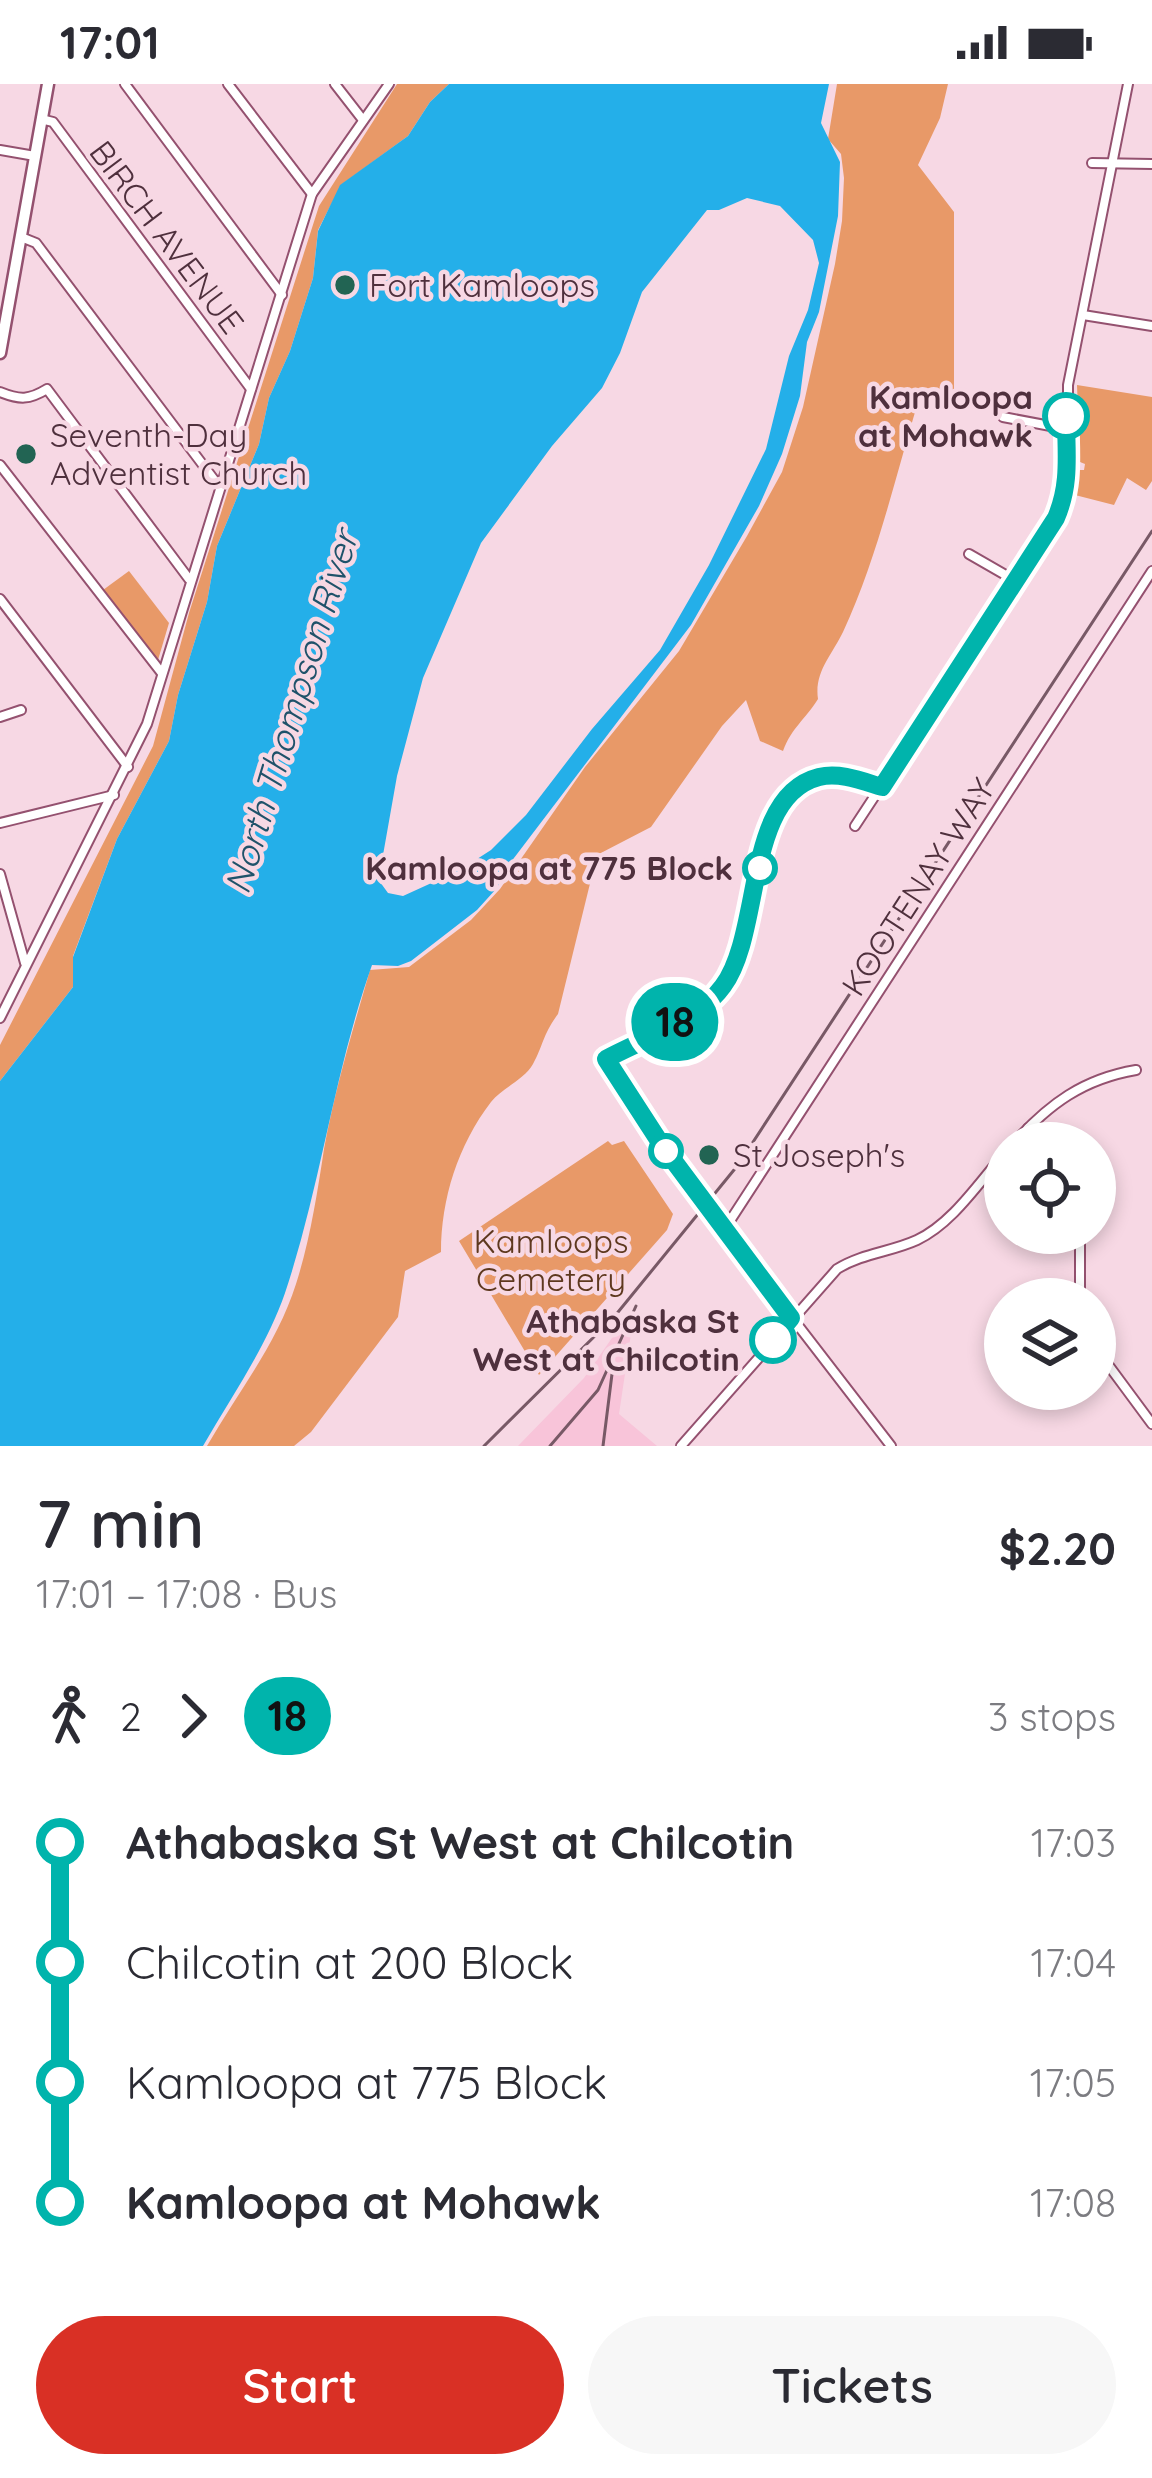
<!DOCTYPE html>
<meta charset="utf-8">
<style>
:root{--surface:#fff;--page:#f7f7f7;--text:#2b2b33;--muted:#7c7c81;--accent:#d93025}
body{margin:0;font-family:Quicksand,sans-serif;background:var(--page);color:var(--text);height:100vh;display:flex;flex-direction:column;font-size:45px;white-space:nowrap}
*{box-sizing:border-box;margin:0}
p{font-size:39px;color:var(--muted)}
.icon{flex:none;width:66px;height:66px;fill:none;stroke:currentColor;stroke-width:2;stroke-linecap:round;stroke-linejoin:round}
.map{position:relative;height:1362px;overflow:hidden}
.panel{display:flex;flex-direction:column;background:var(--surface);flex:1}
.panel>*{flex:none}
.badge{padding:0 24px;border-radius:39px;font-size:42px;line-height:78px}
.buttons{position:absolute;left:984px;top:1038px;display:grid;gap:24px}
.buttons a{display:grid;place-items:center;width:132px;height:132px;border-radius:50%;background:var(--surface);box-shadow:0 6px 18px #0003;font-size:60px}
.map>.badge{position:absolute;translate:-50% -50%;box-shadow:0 0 0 6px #fff}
.legs{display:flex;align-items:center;gap:18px;height:132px;padding:0 36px;font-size:39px}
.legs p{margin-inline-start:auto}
.overview{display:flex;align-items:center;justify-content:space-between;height:204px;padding:0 36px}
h1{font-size:66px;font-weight:600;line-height:90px}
.primary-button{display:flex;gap:24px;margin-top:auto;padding:24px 36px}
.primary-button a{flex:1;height:138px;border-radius:72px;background:var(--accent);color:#fff;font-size:48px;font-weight:600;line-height:138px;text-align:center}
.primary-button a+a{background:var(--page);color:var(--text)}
ul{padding:0 36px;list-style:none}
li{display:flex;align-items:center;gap:42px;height:120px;font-size:45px}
li i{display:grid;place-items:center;width:18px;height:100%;margin:0 15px;background:currentColor}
li i::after{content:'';width:30px;height:30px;margin:-15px;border:9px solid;border-radius:50%;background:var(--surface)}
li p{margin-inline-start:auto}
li:first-child i{background:linear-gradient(#0000 50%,currentColor 0)}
li:last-child i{background:linear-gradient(currentColor 50%,#0000 0)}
.status{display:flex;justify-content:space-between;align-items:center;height:84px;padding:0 60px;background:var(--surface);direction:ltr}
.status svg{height:33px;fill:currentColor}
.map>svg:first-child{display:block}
</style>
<div class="status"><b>17:01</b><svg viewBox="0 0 49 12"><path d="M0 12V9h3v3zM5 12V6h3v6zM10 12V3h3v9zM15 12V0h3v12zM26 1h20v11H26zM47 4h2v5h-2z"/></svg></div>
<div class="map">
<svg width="1152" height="1362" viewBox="0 0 1152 1362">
<rect width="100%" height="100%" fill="#f7d8e4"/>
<path fill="#f8c4d9" d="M632,1243L619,1330L657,1362H518L584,1294L619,1244Z"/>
<g fill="#e89968">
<path d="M397,0H449L430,18L408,52L341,101L318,146L313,194L290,267L269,314L259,360L217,462L207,518L178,611L169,657L117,755L73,872V903L0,997V961L153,662L189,529L319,122Z"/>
<path d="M837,0H948L940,34L918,81L954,128V305L918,318C895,394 877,475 843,548C832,571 814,588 818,615C805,636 792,643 783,667L760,657L746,616L722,642L651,743L597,771L558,930C543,950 543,962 533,980C524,996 502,1004 491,1018C458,1061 441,1115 441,1168L405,1187L398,1233L311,1348L294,1362H207C238,1308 277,1260 296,1200C310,1156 317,1111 324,1065C335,1005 353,945 370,886L409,883L471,836L500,805L585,683L679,567L747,452L782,388L803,323L835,180L842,137L844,94L841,70L828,55Z"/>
<path d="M1077,301L1152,313V397L1146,406L1127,394L1114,421L1075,411L1079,386H1084L1085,380L1080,378Z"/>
<path d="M129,487L169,539L158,576L103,506Z"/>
<path d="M608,1057L612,1061L624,1057L673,1130L667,1146L539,1291L459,1157Z"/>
</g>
<path fill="#24afe9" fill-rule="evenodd" d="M449,0H829L821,39L840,78L838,132L819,228L807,258L800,312L782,370L759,422L691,541L514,774L496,805L477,826L411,877L398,882L372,881C334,988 321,1101 285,1209C266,1264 232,1311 203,1362H0V997L73,903V873L117,755L169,657L178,611L207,518L217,462L259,360L269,314L290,267L313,194L318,147L340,101L408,52L430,18ZM747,114L780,122L813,156L819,179L808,226L789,272L766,365L709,481L660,566L592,645L526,731L491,766L460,786L403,812L388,809L380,798V788L397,692L423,594L481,459L552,362L602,304L620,269L642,208L707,126H719Z"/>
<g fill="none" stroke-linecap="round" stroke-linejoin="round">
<g stroke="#94516f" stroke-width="12">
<g id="minor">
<path d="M125,0L282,211"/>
<path d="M228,0L312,110"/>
<path d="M335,0L363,36"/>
<path d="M41,35L53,38L251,305"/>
<path d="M0,66L35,72"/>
<path d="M1092,79L1152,80"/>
<path d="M21,153L36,159L218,401"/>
<path d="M1083,231L1152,242"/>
<path d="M0,308C20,316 29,316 47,305L189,495"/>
<path d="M1003,333L1066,345"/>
<path d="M0,381L161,588"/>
<path d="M969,470L1016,497"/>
<path d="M0,515L128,683"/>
<path d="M0,633L21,626"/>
<path d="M882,703C723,657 783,823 723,902C698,937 643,955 606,975L706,1122L891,1362"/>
<path d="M0,739L114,711"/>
<path d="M855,742L1016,497L1064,413L1068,387V301L1128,0"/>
<path d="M0,790L25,879"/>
<path d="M0,934L147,640L312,110L389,0"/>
<path d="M1028,1044L1046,1059"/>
<path d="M1014,1059C1049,1020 1083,995 1136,986"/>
<path d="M724,1146L1152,487"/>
<path d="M1080,1149V1215"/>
<path d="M1095,1263L1152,1340"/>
<path d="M681,1362L837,1185C863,1169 891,1168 917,1156C953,1139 979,1098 1005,1069"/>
</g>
</g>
<g stroke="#94516f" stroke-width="15">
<path id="secondary" d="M0,269L48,0"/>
</g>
<use href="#minor" stroke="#fff" stroke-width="8"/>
<use href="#secondary" stroke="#fff" stroke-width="10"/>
<g stroke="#785966" stroke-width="3">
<path d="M484,1362L614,1233L738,1081L1152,447"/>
<path d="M550,1362L598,1306L636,1222"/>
<path d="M603,1362L612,1290"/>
</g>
</g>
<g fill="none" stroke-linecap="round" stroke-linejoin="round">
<g stroke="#fff" stroke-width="27">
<path id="line-1" d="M773,1256L791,1234L661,1060L606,975C643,955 698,937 723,902C763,848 744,712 819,693C840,688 862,697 882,703L1056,434C1071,399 1066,369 1066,332"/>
</g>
<use href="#line-1" stroke="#00b4ac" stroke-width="18"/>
</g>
<g fill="#226453" stroke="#f7d8e4" stroke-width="4.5">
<circle cx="345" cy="201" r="12"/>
<circle cx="26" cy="370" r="12"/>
<circle cx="709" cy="1071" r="12"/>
</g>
<g fill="#fff" stroke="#00b4ac" stroke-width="6">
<circle cx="1066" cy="332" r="21"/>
<circle cx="760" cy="784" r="15"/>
<circle cx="666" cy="1067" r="15"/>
<circle cx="773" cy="1256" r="21"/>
</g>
<g text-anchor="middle" stroke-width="9" stroke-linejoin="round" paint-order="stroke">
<g font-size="33" fill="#4f303d" stroke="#f7d8e4">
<text transform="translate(167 153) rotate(53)" y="12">BIRCH AVENUE</text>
<text transform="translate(918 803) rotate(-57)" y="12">KOOTENAY WAY</text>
</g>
<g font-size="33" fill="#4f303d" stroke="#f7d8e4" text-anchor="start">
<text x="369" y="213">Fort Kamloops</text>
<text x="50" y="363">Seventh-Day<tspan x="50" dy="38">Adventist Church</tspan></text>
<text x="733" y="1083">St Joseph's</text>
</g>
<g font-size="33" font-weight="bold" fill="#4f303d" stroke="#f7d8e4" text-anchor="end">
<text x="1033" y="325">Kamloopa<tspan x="1033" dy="38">at Mohawk</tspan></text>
<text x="733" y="796">Kamloopa at 775 Block</text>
<text x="740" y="1249">Athabaska St<tspan x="740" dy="38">West at Chilcotin</tspan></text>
</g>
<g font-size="33" fill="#5e381e" stroke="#f7d8e4">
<text x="551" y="1169">Kamloops<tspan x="551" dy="38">Cemetery</tspan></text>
</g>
<g font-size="36" font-style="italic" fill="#1f526a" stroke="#f7d8e4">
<text transform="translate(291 628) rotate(-73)" y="13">North Thompson River</text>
</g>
</g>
</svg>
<div class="buttons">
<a><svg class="icon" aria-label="locate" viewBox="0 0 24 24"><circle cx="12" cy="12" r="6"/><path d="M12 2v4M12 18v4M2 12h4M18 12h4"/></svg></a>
<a><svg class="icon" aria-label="layers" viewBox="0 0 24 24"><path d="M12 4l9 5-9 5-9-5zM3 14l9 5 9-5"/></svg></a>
</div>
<b class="badge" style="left:675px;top:938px;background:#00b4ac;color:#111">18</b>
</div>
<section class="panel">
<div class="overview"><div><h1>7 min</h1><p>17:01 – 17:08 · Bus</p></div><b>$2.20</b></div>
<div class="legs"><svg class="icon" aria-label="walk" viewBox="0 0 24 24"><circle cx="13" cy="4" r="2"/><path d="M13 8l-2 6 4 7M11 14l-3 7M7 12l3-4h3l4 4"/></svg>2<svg class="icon" aria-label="forward" viewBox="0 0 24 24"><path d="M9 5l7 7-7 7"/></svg><b class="badge" style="background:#00b4ac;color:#111">18</b><p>3 stops</p></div>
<ul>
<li><i style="color:#00b4ac"></i><b>Athabaska St West at Chilcotin</b><p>17:03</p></li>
<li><i style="color:#00b4ac"></i><span>Chilcotin at 200 Block</span><p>17:04</p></li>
<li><i style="color:#00b4ac"></i><span>Kamloopa at 775 Block</span><p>17:05</p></li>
<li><i style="color:#00b4ac"></i><b>Kamloopa at Mohawk</b><p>17:08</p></li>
</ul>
<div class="primary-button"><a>Start</a><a>Tickets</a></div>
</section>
